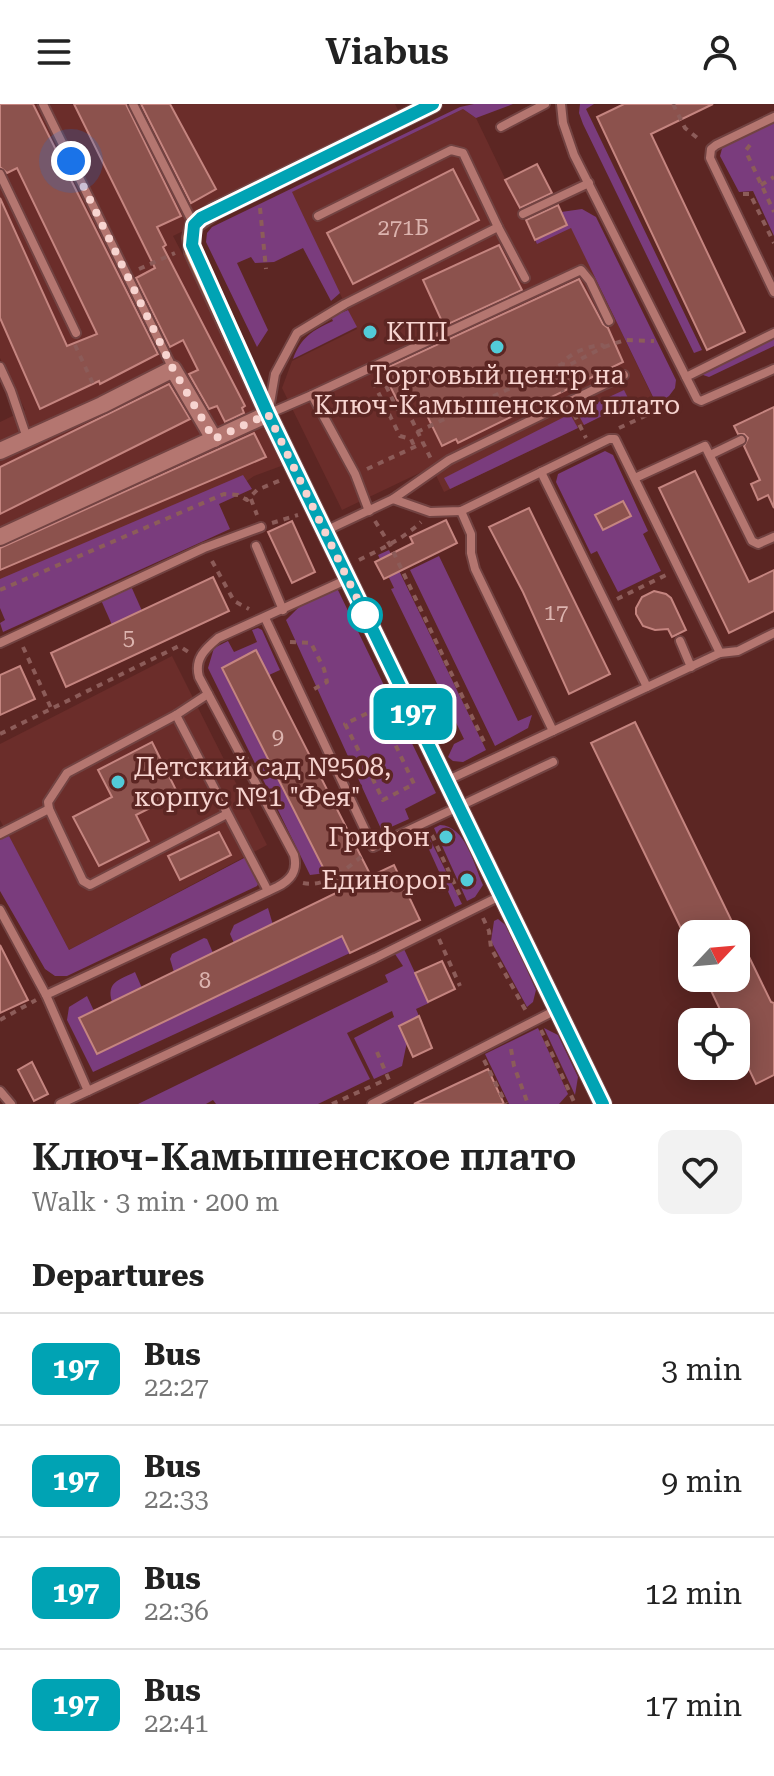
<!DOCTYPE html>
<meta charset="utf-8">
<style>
:root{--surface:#fff;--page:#f2f2f2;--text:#222;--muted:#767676;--line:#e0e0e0}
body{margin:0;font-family:"Roboto Serif",serif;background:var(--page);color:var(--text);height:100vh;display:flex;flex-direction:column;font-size:30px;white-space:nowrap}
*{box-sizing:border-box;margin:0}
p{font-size:26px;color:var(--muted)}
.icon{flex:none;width:44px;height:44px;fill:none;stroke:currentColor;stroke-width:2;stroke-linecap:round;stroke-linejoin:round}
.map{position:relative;height:1000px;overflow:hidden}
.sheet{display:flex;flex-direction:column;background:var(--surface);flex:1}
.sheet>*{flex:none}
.badge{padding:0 16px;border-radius:12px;font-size:28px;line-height:52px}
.needle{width:52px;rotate:64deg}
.buttons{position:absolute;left:678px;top:816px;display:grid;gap:16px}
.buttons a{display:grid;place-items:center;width:72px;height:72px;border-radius:16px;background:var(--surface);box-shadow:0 4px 20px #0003;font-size:40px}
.you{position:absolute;width:40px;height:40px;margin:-20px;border:6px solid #fff;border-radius:50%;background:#1a73e8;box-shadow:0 0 0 12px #1a73e833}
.map>.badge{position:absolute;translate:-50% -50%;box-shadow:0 0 0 4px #fff}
h2{padding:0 32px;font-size:30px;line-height:72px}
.round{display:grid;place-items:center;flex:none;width:84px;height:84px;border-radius:16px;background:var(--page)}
.head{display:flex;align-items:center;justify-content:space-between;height:136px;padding:0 32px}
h1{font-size:38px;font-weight:600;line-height:60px}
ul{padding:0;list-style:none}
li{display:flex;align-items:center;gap:24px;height:112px;padding:0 32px;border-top:2px solid var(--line)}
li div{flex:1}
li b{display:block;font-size:30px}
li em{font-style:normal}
li .badge{min-width:88px;font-weight:700;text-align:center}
header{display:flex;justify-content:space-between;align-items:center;height:104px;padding:0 32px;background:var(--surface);font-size:36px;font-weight:600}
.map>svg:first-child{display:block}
</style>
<header><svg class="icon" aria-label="menu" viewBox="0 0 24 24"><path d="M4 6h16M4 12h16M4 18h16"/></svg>Viabus<svg class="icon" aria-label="person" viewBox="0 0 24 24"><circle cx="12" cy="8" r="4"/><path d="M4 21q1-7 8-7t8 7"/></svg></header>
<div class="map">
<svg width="774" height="1000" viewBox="0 0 774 1000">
<rect width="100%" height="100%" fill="#5c2623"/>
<g fill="#6b2d2a">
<path d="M0,0H395L404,18L173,132L292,358L254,372L234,386L0,484V318L25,306L0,254Z"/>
<path d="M463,5L476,14L536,139L571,123L654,296L634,306L629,299L444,388L432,363L342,406L282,284L292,257L357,225L291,88Z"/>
<path d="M172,552L267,741L69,846L0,716V640Z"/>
</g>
<g fill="#7a3c7d">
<path d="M474,0H513L476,14L463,5L292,88L340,189L331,197L303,144L274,158L255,159L251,153L237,159L268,226L257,243L206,138L207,129L212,123L460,3Z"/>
<path d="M580,0H594L586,5L702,246L694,249L583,20L579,9Z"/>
<path d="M774,17V132L753,87L739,88L720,52L723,41Z"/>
<path d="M582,105L596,113L676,276L675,284L669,292L637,313L634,306L654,295L571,124L537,140L535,136L567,121L561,108Z"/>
<path d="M348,206L357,223L293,255C301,233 312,227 333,217L331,213Z"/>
<path d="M774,231V242L709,273L703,271L702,267Z"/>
<path d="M624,286L630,298L584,321L577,308Z"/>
<path d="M570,310L578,324L450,385L444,374Z"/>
<path d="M605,347L613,351L648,427L643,430L661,467L618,488L597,447L591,450L556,378L558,370Z"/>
<path d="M243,371L252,385L219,400L230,425L3,528L0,519L5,516L0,504V475Z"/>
<path d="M389,446L486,646L463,658L453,657L448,653L454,640L464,635L391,485L394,484L378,451Z"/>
<path d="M439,452L518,617L532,611L528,624L495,642L410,466Z"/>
<path d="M131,482L142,507L112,521L101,496Z"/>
<path d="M337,484L436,689L405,705L409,715L382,727L286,516L299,503Z"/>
<path d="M258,524L262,526L280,566L269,571L256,546L222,564L326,769L310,771L208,564L214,544L228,537L234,548L257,538L252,526Z"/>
<path d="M440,721C466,722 474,761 483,781L475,793L467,797L434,724Z"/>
<path d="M426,727L462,800L455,803L422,730Z"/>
<path d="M9,732L69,846L246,753L259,778L257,782L67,872H55L45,865L0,787V735Z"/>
<path d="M268,804L273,821L234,839L230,830L234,821Z"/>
<path d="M498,815L508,823L536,886L533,898L527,903L491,837L494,817Z"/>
<path d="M342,832L350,849L93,968L67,916L69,903L87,892L94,907L79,914L97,950Z"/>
<path d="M204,834L207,835L213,849L174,868L170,855L172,850Z"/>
<path d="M404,845L429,899L416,905L419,912L399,922L407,938L402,962L374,975L354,934L394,913L392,907L347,929L370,975L318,1000H216L213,996L206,1000H138L388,878L385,871L403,862L395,850Z"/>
<path d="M135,868L142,884L112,898C106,878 119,876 135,868Z"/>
<path d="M538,924L568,990L559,1000H509L485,950Z"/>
<path d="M544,924L558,931L578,973L575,991Z"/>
</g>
<g fill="#8c524d" stroke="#c58580" stroke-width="2">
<path d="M0,0H33L158,250L100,280L99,277L40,305L0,214V94L67,242L97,230L17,64L7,69L0,63Z"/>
<path d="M74,0H126L181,112L157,123L166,141L163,143L245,302L242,304L244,309L225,318L217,302L209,305L189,270L198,266L183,236L170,243L136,174L155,164Z"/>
<path d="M141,0H170L216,85L191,99Z"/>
<path d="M624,0H713L651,30L745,228L707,246L597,13Z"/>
<path d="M537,60L552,89L520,104L505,76Z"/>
<path d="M453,65L479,116L353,180L327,129Z"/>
<path d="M558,101L567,121L535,136L526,116Z"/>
<path d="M499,141L522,186L444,222L423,176Z"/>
<path d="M579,175L603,220L608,224L623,258L458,339L456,335L442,342L416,289L398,298L382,266Z"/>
<path d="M169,280L190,315L0,410V363Z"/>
<path d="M774,303V404L768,391L758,396L751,380L760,376L744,342L748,334L744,330H738L734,322Z"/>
<path d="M254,329L266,353L0,466V444Z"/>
<path d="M695,367L749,478L774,466V507L729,529L659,384Z"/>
<path d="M623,397L631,412L603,426L595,411Z"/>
<path d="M529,404L610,570L569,590L523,488L489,423Z"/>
<path d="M446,416L457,439L384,475L375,458L413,439L410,433Z"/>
<path d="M292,417L315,468L292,479L268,428Z"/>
<path d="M213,473L229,507L66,583L51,549Z"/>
<path d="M654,487L666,490L671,494L686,526L672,533L668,525L655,526L643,522L636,510V504L642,493Z"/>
<path d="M256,546L371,772L394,761L420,816L350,849L342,832L97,950L79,914L336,789L222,564Z"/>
<path d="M20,562L35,595L0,611V571Z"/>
<path d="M635,618L771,898L774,899V971L756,980L736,938V918H726L705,874H736V830H692V847L591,639Z"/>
<path d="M152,638L178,690L136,711L149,737L99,762L73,713L112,693L98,666Z"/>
<path d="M219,728L231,751L180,776L168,752Z"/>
<path d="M0,841L28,896L0,909Z"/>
<path d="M442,857L455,885L428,898L415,869Z"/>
<path d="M419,912L432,944L413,953L399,922Z"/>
<path d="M32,958L48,990L34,997L18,966Z"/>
<path d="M488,965L504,1000H414L452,982Z"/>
</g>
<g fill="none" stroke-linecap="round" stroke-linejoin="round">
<g stroke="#724342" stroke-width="12">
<g id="lane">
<path d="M43,0L173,265"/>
<path d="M133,0L194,121"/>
<path d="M561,0L563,19L574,51L697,295L701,297L774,265"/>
<path d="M774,13L716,41L711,45L710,54L774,188"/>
<path d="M501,23L545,0"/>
<path d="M0,70L76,229"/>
<path d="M523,110L589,79"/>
<path d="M498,123L525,174"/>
<path d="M0,263L11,287L27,334"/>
<path d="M686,273L774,229"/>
<path d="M312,291L581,166L590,177L609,217"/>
<path d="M269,305L275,270L297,229L345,200L498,123L463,49L451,46L318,112"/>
<path d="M268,310L312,291L355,370L369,407"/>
<path d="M710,351L741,336"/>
<path d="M541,368L647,583"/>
<path d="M635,374L705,342L752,437L758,440L774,433"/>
<path d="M393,395L449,356L624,271"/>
<path d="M325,427L393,395L430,408L461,407L609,335H615L720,549"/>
<path d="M256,442L283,506"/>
<path d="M265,514L373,743L553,658"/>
<path d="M680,537L691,563"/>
<path d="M0,539L204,444L261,423"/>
<path d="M208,590L176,611L67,669L48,698L49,705L83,777L90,781L227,710"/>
<path d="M176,611L268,787"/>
<path d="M553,627L720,549L738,547L774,529"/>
<path d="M446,677L553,627L475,465L471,449V430L461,407"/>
<path d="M0,730L49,705"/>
<path d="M0,806L46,891L88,987"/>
<path d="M46,891L277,783C291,776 298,767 294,751L199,573C194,555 205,545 218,534L348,475"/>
<path d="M0,987L11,1000"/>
<path d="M60,1000L375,854L502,791"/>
<path d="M372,1000L556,906"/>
</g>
</g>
<g stroke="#724342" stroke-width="20">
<g id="street">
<path d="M194,121L214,107L433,0"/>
<path d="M0,347L102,301L173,265L214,335"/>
<path d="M0,433L268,310"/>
</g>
</g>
<g stroke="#724342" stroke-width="20">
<path id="secondary" d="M194,121L191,134L193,148L268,310L603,1000"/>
</g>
<g stroke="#8c5c59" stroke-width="4" stroke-dasharray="6 6" stroke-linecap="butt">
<path d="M673,0L685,24L700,36"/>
<path d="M750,41L746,46L748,52L774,108"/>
<path d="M761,81L774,73"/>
<path d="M743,90H750L774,139"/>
<path d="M260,104L266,165"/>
<path d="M139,165L175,149"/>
<path d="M75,241L95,284"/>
<path d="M604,243L625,236L654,237"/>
<path d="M551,265L563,288"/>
<path d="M381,271L397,305L406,304L431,355"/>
<path d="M373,278L400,332L411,335L415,344"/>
<path d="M574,310L586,334"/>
<path d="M619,324L684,294"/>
<path d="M417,328L562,260C569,249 589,242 602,241L604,243L569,261L562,260"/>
<path d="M367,365L423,339"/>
<path d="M251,395L257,411"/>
<path d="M375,417L390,441L486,642"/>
<path d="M272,419L298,411"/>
<path d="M359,456C381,445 403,435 421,418"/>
<path d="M212,457L234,497L249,505"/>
<path d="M0,486L224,390L238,391L247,396L257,386L281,376"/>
<path d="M617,495L666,471"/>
<path d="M290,538L311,539L324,565L327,578L314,585"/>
<path d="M23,543L51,604"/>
<path d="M0,630L179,542L190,549"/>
<path d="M354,671L368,665L345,620L378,604L414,680L383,696L368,665"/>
<path d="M432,731L462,796"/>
<path d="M303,779C325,784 346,765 362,752"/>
<path d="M483,814L489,827L491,844L526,907"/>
<path d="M439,835L460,882"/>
<path d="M0,916L36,896"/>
<path d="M541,926L575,1000"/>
<path d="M511,945L514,962L528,1000"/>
<path d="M377,948L389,976"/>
<path d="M484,956L506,1000"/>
<path d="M332,1000L383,977"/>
</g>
<use href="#lane" stroke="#b47670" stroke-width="8"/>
<use href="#street" stroke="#b47670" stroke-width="16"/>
<use href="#secondary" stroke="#bd8460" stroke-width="16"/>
</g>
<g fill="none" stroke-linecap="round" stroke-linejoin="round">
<g stroke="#fff" stroke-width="18">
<path id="line" d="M433,0L201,114L194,121L192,141L268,310L603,1000"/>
</g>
<use href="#line" stroke="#00a3b4" stroke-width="12"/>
<path stroke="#f7d4d0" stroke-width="8" stroke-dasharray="0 14.4" d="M71,57L173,265L214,335L268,310L367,515L365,511"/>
</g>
<g fill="#52cbd8" stroke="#5c2623" stroke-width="3">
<circle cx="370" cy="228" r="8"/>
<circle cx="497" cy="243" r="8"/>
<circle cx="118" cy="678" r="8"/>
<circle cx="446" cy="733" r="8"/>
<circle cx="467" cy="776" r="8"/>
</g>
<circle fill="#fff" stroke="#00a3b4" stroke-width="4" cx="365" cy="511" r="16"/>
<g text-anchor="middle" stroke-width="7" stroke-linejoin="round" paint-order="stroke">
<g font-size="22" fill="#dcb4af">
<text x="403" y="131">271Б</text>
<text x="556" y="516">17</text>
<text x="129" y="541">5</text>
<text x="278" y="640">9</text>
<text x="205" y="884">8</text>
</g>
<g font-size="26" fill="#f7d4d0" stroke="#5c2623" text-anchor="start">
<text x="386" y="237">КПП</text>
<text x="497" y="280" text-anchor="middle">Торговый центр на<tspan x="497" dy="30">Ключ-Камышенском плато</tspan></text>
<text x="134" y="672">Детский сад №508,<tspan x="134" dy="30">корпус №1 "Фея"</tspan></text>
<text x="430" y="742" text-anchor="end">Грифон</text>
<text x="451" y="785" text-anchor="end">Единорог</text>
</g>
</g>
</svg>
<div class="buttons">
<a><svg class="needle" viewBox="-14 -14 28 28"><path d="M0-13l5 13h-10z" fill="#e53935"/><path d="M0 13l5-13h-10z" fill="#767676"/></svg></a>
<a><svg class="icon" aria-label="locate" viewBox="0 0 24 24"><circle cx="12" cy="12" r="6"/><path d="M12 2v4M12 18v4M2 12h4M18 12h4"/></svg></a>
</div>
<div class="you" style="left:71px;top:57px"></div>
<b class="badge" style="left:413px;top:610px;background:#00a3b4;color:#fff">197</b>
</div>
<section class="sheet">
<div class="head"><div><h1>Ключ-Камышенское плато</h1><p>Walk · 3 min · 200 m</p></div><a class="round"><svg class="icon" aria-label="heart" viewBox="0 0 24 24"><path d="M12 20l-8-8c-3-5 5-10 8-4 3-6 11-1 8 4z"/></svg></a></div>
<h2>Departures</h2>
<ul>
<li><span class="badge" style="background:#00a3b4;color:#fff">197</span><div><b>Bus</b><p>22:27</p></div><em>3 min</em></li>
<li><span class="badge" style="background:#00a3b4;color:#fff">197</span><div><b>Bus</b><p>22:33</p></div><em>9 min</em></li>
<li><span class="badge" style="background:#00a3b4;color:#fff">197</span><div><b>Bus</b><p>22:36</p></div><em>12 min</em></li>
<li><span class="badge" style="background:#00a3b4;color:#fff">197</span><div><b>Bus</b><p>22:41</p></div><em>17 min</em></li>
</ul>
</section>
